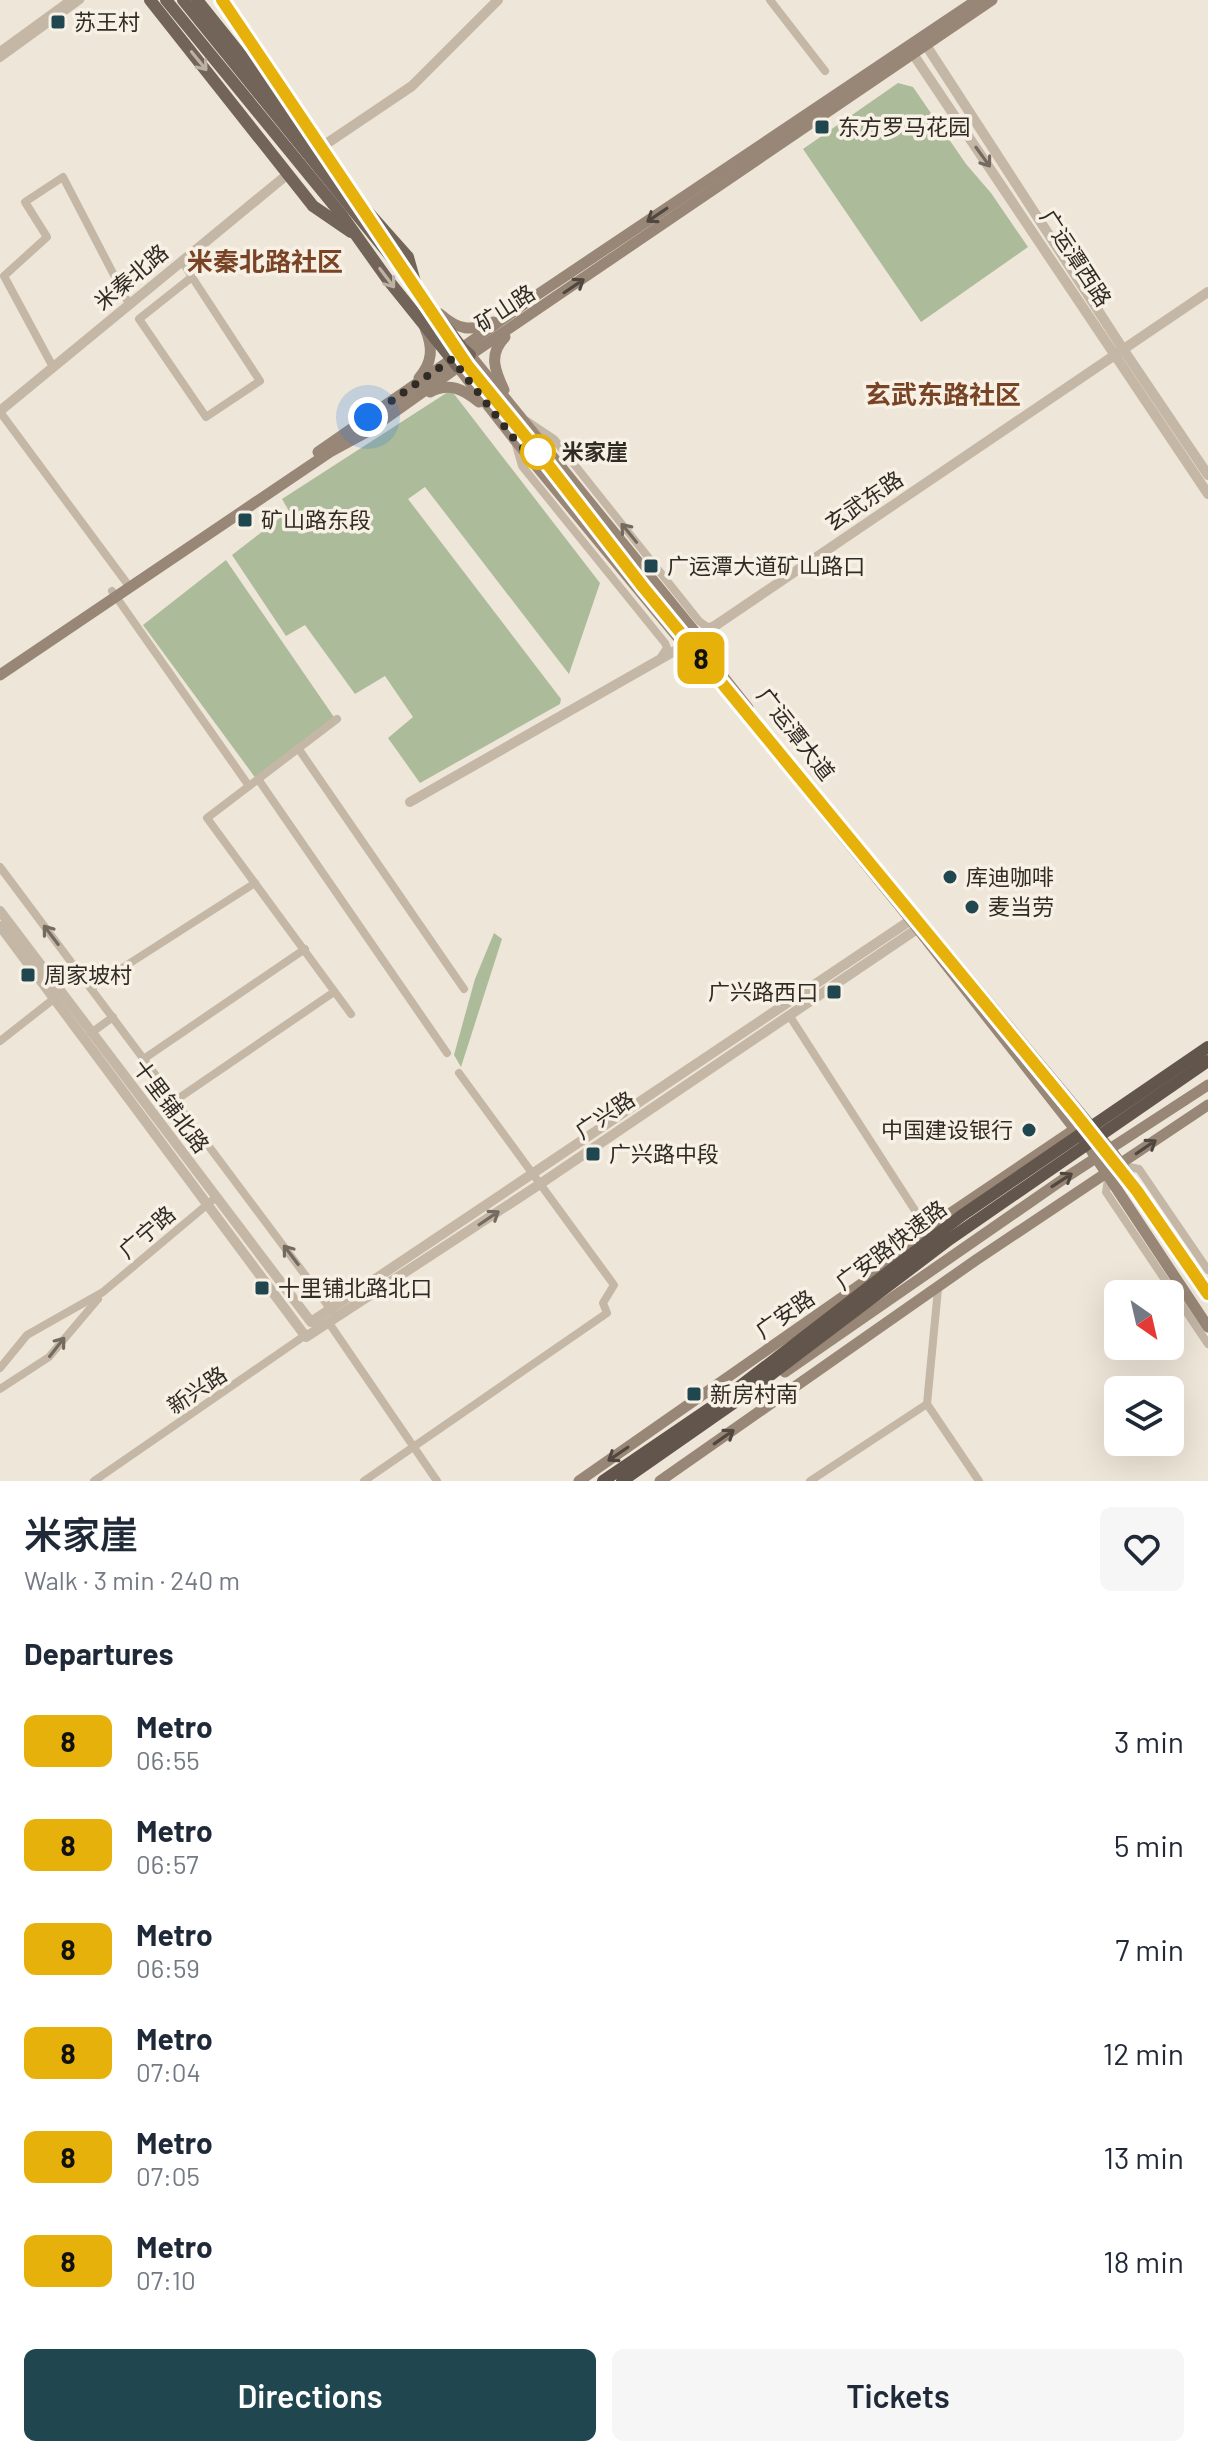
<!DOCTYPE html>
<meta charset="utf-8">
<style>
:root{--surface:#fff;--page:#f6f6f7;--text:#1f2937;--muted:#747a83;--accent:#20464f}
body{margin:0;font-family:Barlow,"Noto Sans SC",sans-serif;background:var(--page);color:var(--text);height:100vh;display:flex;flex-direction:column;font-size:30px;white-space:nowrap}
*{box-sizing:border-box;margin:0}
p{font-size:26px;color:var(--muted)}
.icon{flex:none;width:44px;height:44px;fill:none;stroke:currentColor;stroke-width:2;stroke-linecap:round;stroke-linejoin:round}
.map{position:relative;height:1481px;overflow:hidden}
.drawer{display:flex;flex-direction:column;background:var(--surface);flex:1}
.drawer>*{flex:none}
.badge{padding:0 16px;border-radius:12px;font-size:28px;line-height:52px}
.needle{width:52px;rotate:146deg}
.buttons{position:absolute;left:1104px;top:1280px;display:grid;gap:16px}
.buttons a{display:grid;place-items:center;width:80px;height:80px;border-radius:12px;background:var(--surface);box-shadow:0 8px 32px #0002;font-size:40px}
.you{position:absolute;width:40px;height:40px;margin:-20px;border:6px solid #fff;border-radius:50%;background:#1a73e8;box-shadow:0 0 0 12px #1a73e833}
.map>.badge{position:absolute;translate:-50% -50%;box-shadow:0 0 0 4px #fff}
h2{padding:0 24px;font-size:30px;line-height:72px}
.round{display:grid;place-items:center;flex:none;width:84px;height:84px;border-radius:12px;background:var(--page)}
.headline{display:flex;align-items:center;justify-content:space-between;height:136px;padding:0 24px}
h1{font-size:38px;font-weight:600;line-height:60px}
.button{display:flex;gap:16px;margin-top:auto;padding:16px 24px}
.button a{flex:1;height:92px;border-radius:12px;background:var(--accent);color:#fff;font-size:32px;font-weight:600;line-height:92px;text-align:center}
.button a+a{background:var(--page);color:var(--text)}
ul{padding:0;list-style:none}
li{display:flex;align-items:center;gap:24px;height:104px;padding:0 24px}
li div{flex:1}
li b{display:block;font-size:30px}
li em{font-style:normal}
li .badge{min-width:88px;font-weight:700;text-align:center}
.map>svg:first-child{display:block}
</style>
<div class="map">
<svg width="1208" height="1481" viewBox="0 0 1208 1481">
<rect width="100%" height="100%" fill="#eee6d8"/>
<g fill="#acbb9a">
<path d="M898,83L913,87L966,164L991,193L1028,247L921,322L803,149Z"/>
<path d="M478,374L679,623L676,626L475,377Z"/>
<path d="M451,390L600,583L569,674L425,487L408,499L561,699L560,704L420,783L388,738L413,717L385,676L355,694L305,625L286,636L232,555L289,511L282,499Z"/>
<path d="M226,560L336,720L257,780L143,625Z"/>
<path d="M494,933L502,939L461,1067L454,1055L475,979Z"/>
</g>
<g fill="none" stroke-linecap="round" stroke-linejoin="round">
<g stroke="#c5b7a6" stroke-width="8">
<path d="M770,0L825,71"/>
<path d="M0,51L70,0"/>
<path d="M0,58L80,0"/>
<path d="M182,261L192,277L260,381L206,417L139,319L192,277"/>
<path d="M53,367L4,276L47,237L25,202L63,177L129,304"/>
<path d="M0,412L126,582"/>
<path d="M527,421L554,439L699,621L707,627L714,626"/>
<path d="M516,445L522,466L665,643L667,648L661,657"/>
<path d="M112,591L249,786"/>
<path d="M337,719L207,818L351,1014"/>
<path d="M298,748L464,989"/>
<path d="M258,779L447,1053"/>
<path d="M0,867L332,1311"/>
<path d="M91,988L255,883"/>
<path d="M789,1015L927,1229"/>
<path d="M91,1033L113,1017"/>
<path d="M0,1041L55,998"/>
<path d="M145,1058L305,949"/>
<path d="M176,1100L334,992"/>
<path d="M1124,1166L1139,1169L1208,1270"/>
<path d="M1108,1179L1106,1192L1208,1344"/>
<path d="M329,1323L437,1481"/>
<path d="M0,1368L27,1335L103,1292L215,1198"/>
<path d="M0,1389L49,1357L98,1299"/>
<path d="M927,1404L979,1481"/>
<path d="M94,1481L307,1334"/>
<path d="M364,1481L607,1313L603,1303L614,1285L459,1073"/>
<path d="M810,1481L927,1404L938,1289"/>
</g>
<g stroke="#c5b7a6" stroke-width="10">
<path d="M922,39L1123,349L1208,475"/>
<path d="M909,48L1208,494"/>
<path d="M317,150L412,86L498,0"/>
<path d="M0,411L288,174"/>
<path d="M410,802L694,640L1208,292"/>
<path d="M0,911L311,1322L911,920H916"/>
<path d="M0,926L306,1337L540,1184L917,929L924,928"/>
</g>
<g stroke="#988777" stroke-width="11">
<path d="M440,314C458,330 471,332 493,322"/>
<path d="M470,355L695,632L694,640L748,708"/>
<path d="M458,367L515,440L685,646L694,652L911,920L1089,1147L1208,1327"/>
<path d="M419,378C433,362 433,347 425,328"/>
<path d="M504,390C495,371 488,354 505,337"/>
<path d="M430,392C450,382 463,389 479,402"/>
<path d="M318,452L452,359L462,348L537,295L977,0"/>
<path d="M0,675L330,452L365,433L458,367L470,355L992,0"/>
<path d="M913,911L1111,1150L1208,1288"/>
<path d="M785,1372L1065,1178L1208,1085"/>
<path d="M579,1481L910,1250L927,1229L1078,1127"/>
<path d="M660,1481L976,1260L1208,1105"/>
</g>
<g stroke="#726458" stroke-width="12">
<path d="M150,0L313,206L351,232"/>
<path d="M166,0L341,214L388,280L458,367"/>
<path d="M183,0L417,289L462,348L470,355"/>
<path d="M197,0L360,203L408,257L415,282"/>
</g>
<g stroke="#62554b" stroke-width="12">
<path d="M603,1481L722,1400L961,1216L1208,1047"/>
<path d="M622,1481L735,1402L950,1239L1208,1061"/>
</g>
</g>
<defs><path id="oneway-shaft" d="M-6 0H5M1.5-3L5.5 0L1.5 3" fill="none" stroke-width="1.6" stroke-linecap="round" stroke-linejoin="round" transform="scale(2)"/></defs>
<g stroke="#bbb1a5">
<use href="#oneway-shaft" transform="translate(199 61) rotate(51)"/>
<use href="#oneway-shaft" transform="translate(387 278) rotate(53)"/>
</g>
<g stroke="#746a60">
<use href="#oneway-shaft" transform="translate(983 157) rotate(54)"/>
<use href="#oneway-shaft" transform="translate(629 533) rotate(-129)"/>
<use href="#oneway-shaft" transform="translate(51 935) rotate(-127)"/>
<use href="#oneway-shaft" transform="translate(489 1218) rotate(-34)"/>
<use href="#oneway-shaft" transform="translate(291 1255) rotate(-127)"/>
<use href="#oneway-shaft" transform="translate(57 1347) rotate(-52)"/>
</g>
<g stroke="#50473e">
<use href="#oneway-shaft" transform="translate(657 215) rotate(146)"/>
<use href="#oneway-shaft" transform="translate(574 286) rotate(-34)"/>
<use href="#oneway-shaft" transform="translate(1146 1147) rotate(-34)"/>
<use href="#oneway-shaft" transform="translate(1062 1180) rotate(-33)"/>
<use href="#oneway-shaft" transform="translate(724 1437) rotate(-35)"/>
<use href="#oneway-shaft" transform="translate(618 1454) rotate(146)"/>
</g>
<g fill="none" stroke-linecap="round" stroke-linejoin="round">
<g stroke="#fff" stroke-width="18">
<path id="line" d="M222,0L468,366L539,453L643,587L1075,1113L1137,1191L1208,1294"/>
</g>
<use href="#line" stroke="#e6b10b" stroke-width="12"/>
<path stroke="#312b26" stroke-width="8" stroke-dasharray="0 14.4" d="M368,417L452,359L515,440L528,453L538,452"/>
</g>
<g fill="#20464f" stroke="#f7f0e4" stroke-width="3">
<rect x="50" y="14" width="16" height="16" rx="4"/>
<rect x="814" y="119" width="16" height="16" rx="4"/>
<rect x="237" y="512" width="16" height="16" rx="4"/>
<rect x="643" y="558" width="16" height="16" rx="4"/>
<circle cx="950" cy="877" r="8"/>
<circle cx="972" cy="907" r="8"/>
<rect x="20" y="967" width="16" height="16" rx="4"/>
<rect x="826" y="984" width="16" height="16" rx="4"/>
<circle cx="1029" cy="1130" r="8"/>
<rect x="585" y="1146" width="16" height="16" rx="4"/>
<rect x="254" y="1280" width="16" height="16" rx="4"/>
<rect x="686" y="1386" width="16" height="16" rx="4"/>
</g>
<circle fill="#fff" stroke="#e6b10b" stroke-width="4" cx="538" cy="452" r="16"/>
<g text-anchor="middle" stroke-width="7" stroke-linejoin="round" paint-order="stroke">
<g font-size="22" fill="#312b26" stroke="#f7f0e4" text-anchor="start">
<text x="74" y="30">苏王村</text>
<text x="838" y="135">东方罗马花园</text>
<text x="261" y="528">矿山路东段</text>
<text x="667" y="574">广运潭大道矿山路口</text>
<text x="966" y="885">库迪咖啡</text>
<text x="988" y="915">麦当劳</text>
<text x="44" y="983">周家坡村</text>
<text x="818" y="1000" text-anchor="end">广兴路西口</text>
<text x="1013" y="1138" text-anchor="end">中国建设银行</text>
<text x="609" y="1162">广兴路中段</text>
<text x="278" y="1296">十里铺北路北口</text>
<text x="710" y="1402">新房村南</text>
</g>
<g font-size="22" fill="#312b26" stroke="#f7f0e4">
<text transform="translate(1076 258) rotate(57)" y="8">广运潭西路</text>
<text transform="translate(131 277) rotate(-40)" y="8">米秦北路</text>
<text transform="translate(505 308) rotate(-33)" y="8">矿山路</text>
<text transform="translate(864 501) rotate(-34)" y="8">玄武东路</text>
<text transform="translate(796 734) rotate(52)" y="8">广运潭大道</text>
<text transform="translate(171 1106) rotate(53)" y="8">十里铺北路</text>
<text transform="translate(605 1115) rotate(-34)" y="8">广兴路</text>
<text transform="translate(147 1232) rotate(-41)" y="8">广宁路</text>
<text transform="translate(891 1245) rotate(-37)" y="8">广安路快速路</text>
<text transform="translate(785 1314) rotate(-35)" y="8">广安路</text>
<text transform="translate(197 1390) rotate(-34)" y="8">新兴路</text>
</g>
<g font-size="22" font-weight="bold" fill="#312b26" stroke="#f7f0e4" text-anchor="start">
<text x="562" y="460">米家崖</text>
</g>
<g font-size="26" font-weight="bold" fill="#794426" stroke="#f7f0e4">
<text x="265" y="271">米秦北路社区</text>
<text x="943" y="404">玄武东路社区</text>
</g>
</g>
</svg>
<div class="buttons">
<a><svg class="needle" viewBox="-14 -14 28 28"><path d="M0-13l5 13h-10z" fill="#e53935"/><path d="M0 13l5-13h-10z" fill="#747a83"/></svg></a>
<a><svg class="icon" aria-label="layers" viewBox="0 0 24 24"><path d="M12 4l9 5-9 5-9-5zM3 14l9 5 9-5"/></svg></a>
</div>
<div class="you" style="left:368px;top:417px"></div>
<b class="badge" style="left:701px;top:658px;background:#e6b10b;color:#111">8</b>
</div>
<section class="drawer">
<div class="headline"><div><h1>米家崖</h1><p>Walk · 3 min · 240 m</p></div><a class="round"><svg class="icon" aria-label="heart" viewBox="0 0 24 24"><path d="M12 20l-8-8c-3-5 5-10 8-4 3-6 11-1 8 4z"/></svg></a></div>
<h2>Departures</h2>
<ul>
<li><span class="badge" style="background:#e6b10b;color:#111">8</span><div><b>Metro</b><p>06:55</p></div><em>3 min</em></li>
<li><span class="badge" style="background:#e6b10b;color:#111">8</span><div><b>Metro</b><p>06:57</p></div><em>5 min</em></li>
<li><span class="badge" style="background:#e6b10b;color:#111">8</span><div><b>Metro</b><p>06:59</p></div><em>7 min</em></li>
<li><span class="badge" style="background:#e6b10b;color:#111">8</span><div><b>Metro</b><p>07:04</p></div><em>12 min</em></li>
<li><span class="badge" style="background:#e6b10b;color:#111">8</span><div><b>Metro</b><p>07:05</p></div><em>13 min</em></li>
<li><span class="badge" style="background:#e6b10b;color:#111">8</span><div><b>Metro</b><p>07:10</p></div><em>18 min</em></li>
</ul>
<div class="button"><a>Directions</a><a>Tickets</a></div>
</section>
